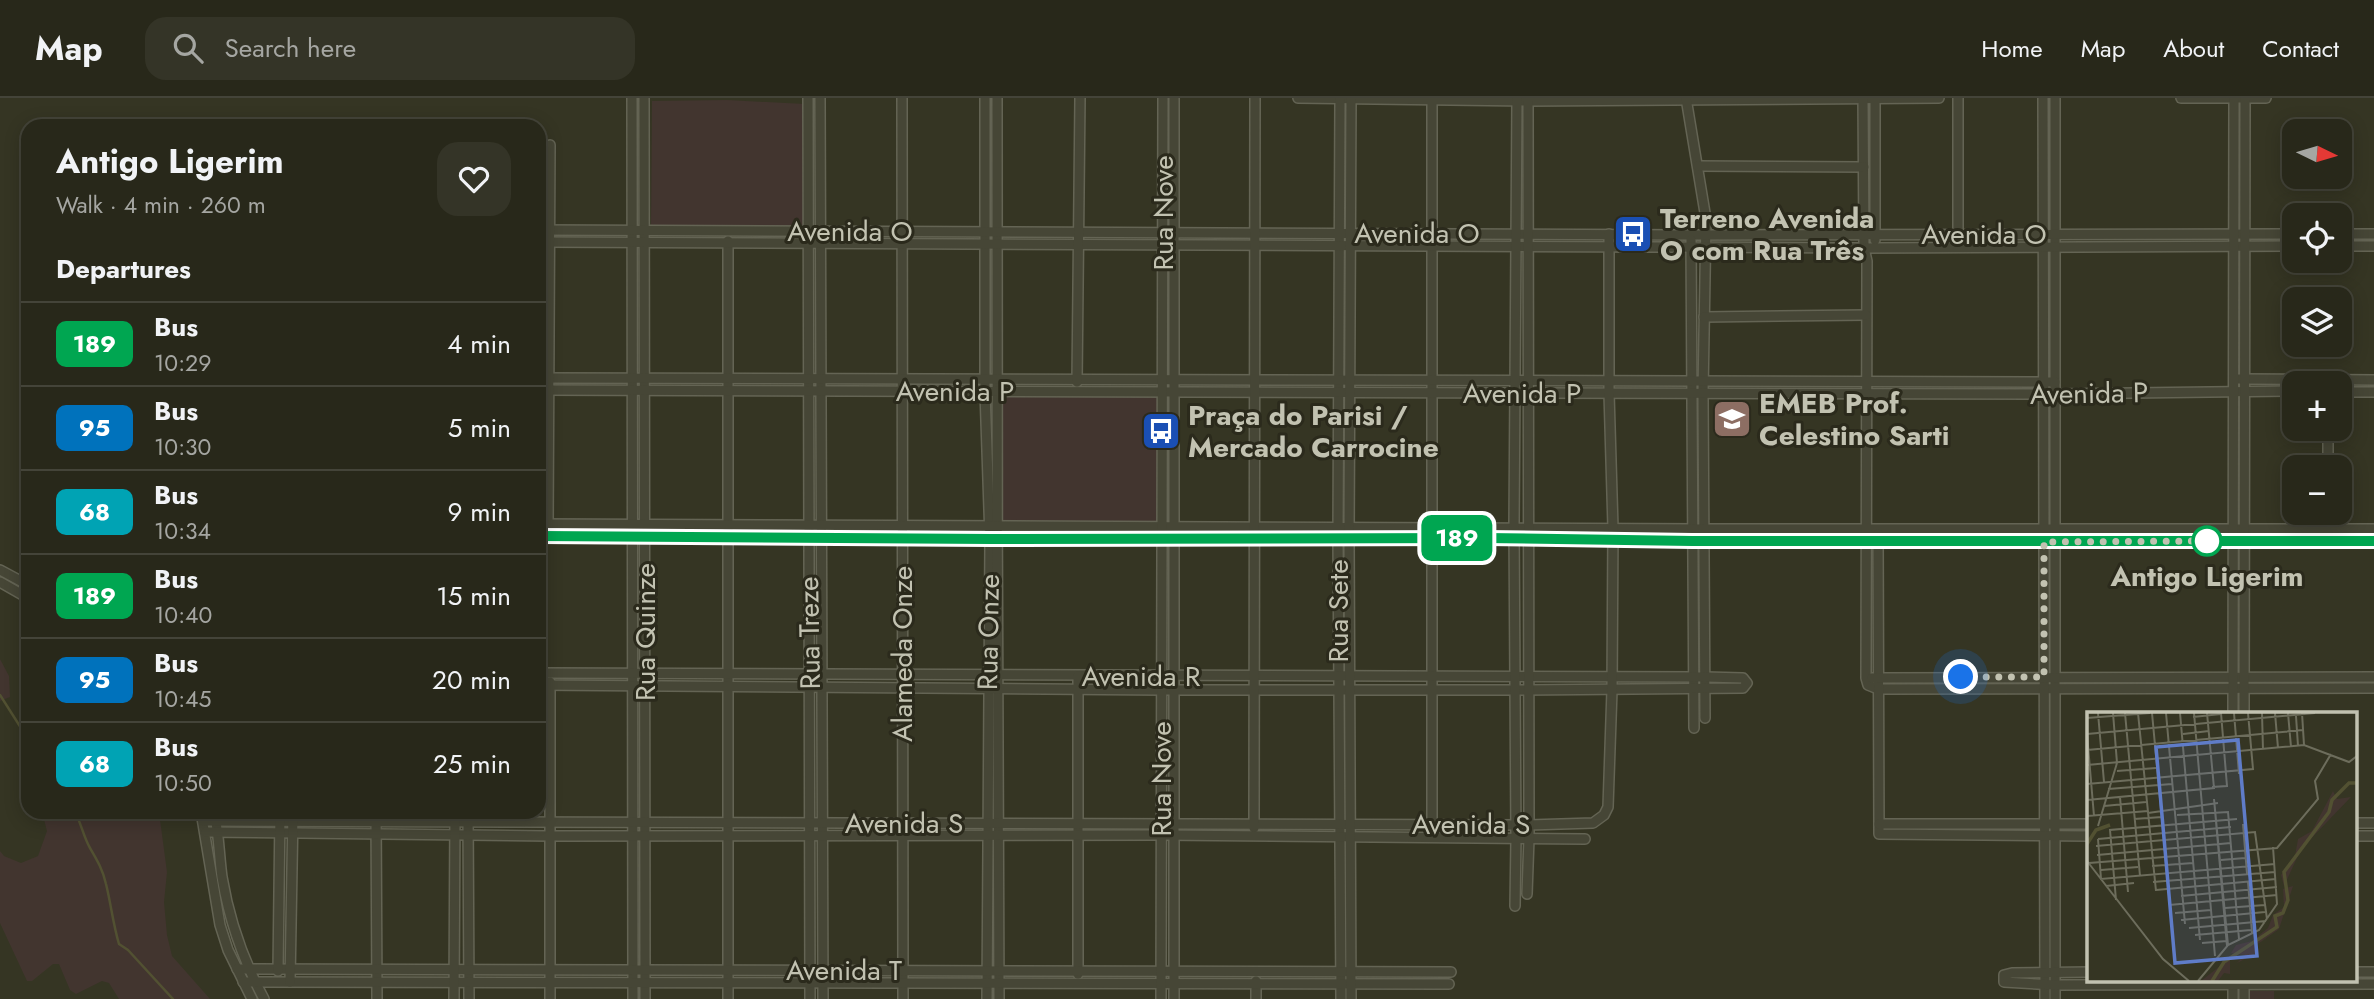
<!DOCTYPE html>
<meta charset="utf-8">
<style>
:root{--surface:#28281a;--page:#343427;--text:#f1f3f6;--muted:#a5a6a2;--line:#444439}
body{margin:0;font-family:Jost,sans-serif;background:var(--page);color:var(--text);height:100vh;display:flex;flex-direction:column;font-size:26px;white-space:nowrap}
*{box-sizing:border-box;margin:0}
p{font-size:23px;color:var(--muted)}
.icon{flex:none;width:38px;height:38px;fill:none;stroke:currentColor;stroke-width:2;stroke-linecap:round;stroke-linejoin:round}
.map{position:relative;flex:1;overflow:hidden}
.details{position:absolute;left:21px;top:21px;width:525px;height:700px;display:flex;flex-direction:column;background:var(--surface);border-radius:21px;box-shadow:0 4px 18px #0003,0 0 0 2px var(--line)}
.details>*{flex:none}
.badge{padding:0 14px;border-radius:10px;font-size:24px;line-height:46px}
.needle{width:46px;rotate:95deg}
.tools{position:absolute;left:2282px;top:21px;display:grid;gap:14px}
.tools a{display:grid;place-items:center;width:70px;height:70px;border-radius:14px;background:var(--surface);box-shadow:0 4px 18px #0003,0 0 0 2px var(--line);font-size:35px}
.you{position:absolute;width:35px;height:35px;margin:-18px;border:5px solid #fff;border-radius:50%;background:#1a73e8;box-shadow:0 0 0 10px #1a73e833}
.map>.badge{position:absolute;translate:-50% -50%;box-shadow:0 0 0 4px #fff}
h2{padding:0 35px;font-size:26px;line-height:63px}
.round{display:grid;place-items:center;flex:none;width:74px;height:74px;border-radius:21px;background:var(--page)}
.summary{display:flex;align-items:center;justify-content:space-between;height:119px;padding:0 35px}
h1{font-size:33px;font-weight:700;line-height:52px}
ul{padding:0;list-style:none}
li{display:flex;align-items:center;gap:21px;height:84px;padding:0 35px;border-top:2px solid var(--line)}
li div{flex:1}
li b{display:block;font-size:26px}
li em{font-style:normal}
li .badge{min-width:77px;font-weight:700;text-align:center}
header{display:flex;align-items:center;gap:42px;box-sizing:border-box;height:98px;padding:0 35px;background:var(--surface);border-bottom:2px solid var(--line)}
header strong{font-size:33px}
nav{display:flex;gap:38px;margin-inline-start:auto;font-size:24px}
.search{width:490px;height:63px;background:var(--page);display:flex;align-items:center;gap:18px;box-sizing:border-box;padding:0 24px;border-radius:21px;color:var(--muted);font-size:26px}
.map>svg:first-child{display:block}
</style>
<header>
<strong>Map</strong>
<div class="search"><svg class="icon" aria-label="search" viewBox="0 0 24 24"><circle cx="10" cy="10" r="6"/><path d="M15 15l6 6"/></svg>Search here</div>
<nav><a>Home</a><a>Map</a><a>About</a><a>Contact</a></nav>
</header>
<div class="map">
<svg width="2374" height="901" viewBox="0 0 2374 901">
<rect width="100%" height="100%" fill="#353523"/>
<g fill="#42352f">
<path d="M727,2L805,6L804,127L734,130L651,129L652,3Z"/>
<path d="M997,295H1160L1159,427L1000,426Z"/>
<path d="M0,561L9,578L10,599L0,603Z"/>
<path d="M42,714H159L167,774L164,804L167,837L172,858L210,901H119L109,885L102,883L76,896L70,892L59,866H53L32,883H27L0,825V753L4,758L21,765L38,758L47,733Z"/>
<rect x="2250" y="893" width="24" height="8"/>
</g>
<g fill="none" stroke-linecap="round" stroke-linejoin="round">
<g stroke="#525132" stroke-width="2.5">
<path d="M0,597L28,641"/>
<path d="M75,714C81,725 84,740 90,750C97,762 103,772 106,786C111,806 113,826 119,846L128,852L173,901"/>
</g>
<g stroke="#646454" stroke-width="12">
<g id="street">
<path d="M632,0L633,901"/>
<path d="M644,0L645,901"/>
<path d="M808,0L810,901"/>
<path d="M820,0L823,901"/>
<path d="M902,0L903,901"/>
<path d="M985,0V294L990,441L987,901"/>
<path d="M997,0C995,300 999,601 999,901"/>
<path d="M1298,0L1528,3L1939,0"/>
<path d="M1340,0L1338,440L1341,901"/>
<path d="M1432,0V730"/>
<path d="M1686,0L1706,121L1703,295L1705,620"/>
<path d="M1863,0L1864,150L1867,163L1866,580L1868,587L1878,591L2374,590"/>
<path d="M1875,0V142"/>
<path d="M1958,0V136"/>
<path d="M2043,0L2045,901"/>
<path d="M2055,0V901"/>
<path d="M2181,0H2266"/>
<path d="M1698,68L1864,69"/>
<path d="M539,132L1691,137L2294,136"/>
<path d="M2340,136H2374"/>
<path d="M1691,142L1694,630"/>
<path d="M728,143V901"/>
<path d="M539,144L1864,150L2294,148"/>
<path d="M2340,148H2374"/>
<path d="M1704,219L1866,217"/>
<path d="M539,280L2055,284"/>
<path d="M2239,281L2374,282"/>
<path d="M1077,284L1080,0"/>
<path d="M539,292L1527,295L2055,296L2294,293"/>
<path d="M2340,294H2374"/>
<path d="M2328,369V331"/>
<path d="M539,426L1704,431H2374"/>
<path d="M548,431L550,47"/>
<path d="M2328,434V415"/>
<path d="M1878,436L1879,736L2089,738"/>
<path d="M539,438C690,438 840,442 991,441C1452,439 1913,444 2374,443"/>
<path d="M0,472L28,487"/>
<path d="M0,484L28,500"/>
<path d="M539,575L1706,579L1743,580L1747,585L1743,590L1515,592H1161L539,587"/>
<path d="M1078,578V876"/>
<path d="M1872,580L2374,579"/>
<path d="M2233,616L2234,0"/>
<path d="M2244,616L2245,0"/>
<path d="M201,714L220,827L228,852L252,901"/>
<path d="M214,714C219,735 219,757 222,779C229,821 244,864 264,901"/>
<path d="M376,714L377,901"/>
<path d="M468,714L469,901"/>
<path d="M204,723L1529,727L1593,725L1604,717L1608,709L1612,592L1613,430L1609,295V136"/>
<path d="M2355,725H2374"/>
<path d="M1879,726H2089"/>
<path d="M1254,730L1255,0"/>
<path d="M206,734L550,738L1161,737L1585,741"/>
<path d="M2355,738H2374"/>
<path d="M1527,796L1529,740L1528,0"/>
<path d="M1515,808L1516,740L1514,429L1517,0"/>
<path d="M237,871L1451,874"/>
<path d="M278,873L280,714"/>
<path d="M2089,874L2012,875L2004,877V884L2055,887L2374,886"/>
<path d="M2355,874H2374"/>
<path d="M2244,882V901"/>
<path d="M1256,883V901"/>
<path d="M243,884L1449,886"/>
<path d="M290,884L293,714"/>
<path d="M454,901L455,714"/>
<path d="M550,901V584"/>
<path d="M1161,901L1163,0"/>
<path d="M1174,901V0"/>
<path d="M1351,901L1349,440L1351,0"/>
<path d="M2233,901V882"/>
</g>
</g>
<use href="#street" stroke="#464636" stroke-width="9"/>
</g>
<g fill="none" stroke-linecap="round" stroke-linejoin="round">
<g stroke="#fff" stroke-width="16">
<path id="line" d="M539,438L990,441L1486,440L1692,443H2374"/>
</g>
<use href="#line" stroke="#00a651" stroke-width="10"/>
<path stroke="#c2c2b1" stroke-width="7" stroke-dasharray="0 12.6" d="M1961,579H2044V444L2207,443"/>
</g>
<defs>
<g id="bus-square" transform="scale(2.0125)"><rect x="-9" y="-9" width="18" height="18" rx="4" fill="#1a4fb4" stroke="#2b2a1c"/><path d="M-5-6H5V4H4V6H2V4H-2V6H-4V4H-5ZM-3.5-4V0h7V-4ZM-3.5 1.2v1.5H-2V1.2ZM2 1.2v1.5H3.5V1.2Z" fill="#fff"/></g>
<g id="school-square" transform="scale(2.0125)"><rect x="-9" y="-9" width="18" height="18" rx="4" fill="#8d6e63" stroke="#2b2a1c"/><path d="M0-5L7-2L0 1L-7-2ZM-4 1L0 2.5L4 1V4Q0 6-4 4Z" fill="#fff"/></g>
</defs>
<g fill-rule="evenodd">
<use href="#bus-square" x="1633" y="136"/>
<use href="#school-square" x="1732" y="321"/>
<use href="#bus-square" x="1161" y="333"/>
</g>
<circle fill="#fff" stroke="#00a651" stroke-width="3.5" cx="2207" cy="443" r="14"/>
<g text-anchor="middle" stroke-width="6" stroke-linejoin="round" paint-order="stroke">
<g font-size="28" fill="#c2c2b1" stroke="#2b2a1c">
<text transform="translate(1163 115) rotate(-90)" y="10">Rua Nove</text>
<text x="850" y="143">Avenida O</text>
<text x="1417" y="145">Avenida O</text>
<text x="1984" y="146">Avenida O</text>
<text x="955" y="303">Avenida P</text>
<text x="1522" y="305">Avenida P</text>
<text transform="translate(2089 295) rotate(-1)" y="10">Avenida P</text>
<text transform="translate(1338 513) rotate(-90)" y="10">Rua Sete</text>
<text transform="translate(645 534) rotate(-90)" y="10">Rua Quinze</text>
<text transform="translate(988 534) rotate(-89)" y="10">Rua Onze</text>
<text transform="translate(809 535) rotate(-91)" y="10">Rua Treze</text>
<text transform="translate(902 556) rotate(-90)" y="10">Alameda Onze</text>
<text x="1141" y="588">Avenida R</text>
<text transform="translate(1161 681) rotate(-90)" y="10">Rua Nove</text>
<text x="904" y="735">Avenida S</text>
<text x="1471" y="736">Avenida S</text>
<text x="844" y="882">Avenida T</text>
</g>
<g font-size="28" font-weight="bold" fill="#c2c2b1" stroke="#2b2a1c" text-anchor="start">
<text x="1660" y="130">Terreno Avenida<tspan x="1660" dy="32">O com Rua Três</tspan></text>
<text x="1759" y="315">EMEB Prof.<tspan x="1759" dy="32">Celestino Sarti</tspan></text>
<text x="1188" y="327">Praça do Parisi /<tspan x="1188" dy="32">Mercado Carrocine</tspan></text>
</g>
<g font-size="28" font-weight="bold" fill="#c2c2b1" stroke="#2b2a1c">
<text x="2207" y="488">Antigo Ligerim</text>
</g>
</g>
<g transform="translate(2087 614)">
<rect width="270" height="270" fill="#353523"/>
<path d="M246,79L250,87L264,85L214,137L197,174L194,163L208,144L211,127L225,119ZM206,174L192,217L168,234V242L150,251L158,243L144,241L149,233L165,229L181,216L186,203L197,195L196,177ZM143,246V262L137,261L131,269H114Z" fill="#42352f"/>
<path fill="none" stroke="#525132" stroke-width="3.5" d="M0,132L9,118L23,113M125,269L137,250L190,215L188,204L196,201L201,188L197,160L242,100L245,88L262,71H270"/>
<path fill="none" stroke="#6d6d5c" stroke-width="2" d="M11,1L17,70M38,1L53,164M51,1L69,179M65,1L83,194M79,1L98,212M93,1L113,228M107,1L128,244M147,1L152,62M175,1L176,38M188,1L191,36M201,1L204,35M215,1L217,33M209,4L211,34M106,5L134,2M0,6L63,1M0,22L228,1M0,22L7,104M96,22L122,19M0,38L216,18M0,53L217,33L262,50L270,44M30,59L69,56M0,72L166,57L161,1M125,75L140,74L134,1M21,77L85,72M33,85L41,180M0,88L127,76L120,1M17,94L59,90M61,101L131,91M90,103L141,100L152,227M0,104L61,99M47,107L75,105M156,112L160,162M11,114L30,51L26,1M11,127L14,167L188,152M11,127L144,115M9,134L168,120L180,207M10,143L144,131M134,148L158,146M0,149L76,247L102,269M2,151L190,136L231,87L228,69L244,42M65,154L106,151M14,158L51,155M66,170L188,160M161,170L165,221M19,174L47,171M69,178L189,167M94,184L190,175M29,188L23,118L150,107M82,193L190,183M138,196L178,193M88,201L124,198M94,208L178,200M102,216L179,209M108,223L164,218M115,231L140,229M140,234L127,87L141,233M111,269L141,233L172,218L190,192L186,135"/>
<path fill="#5f7cc8" fill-opacity="0.15" stroke="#5f7cc8" stroke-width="3.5" d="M151,28L170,244L88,251L69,35Z"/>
<rect width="270" height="270" fill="none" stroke="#c2c2b1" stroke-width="3.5"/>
</g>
</svg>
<div class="tools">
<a><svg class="needle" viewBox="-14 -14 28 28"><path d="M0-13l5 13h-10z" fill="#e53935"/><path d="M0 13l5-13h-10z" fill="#a5a6a2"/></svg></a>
<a><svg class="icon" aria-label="locate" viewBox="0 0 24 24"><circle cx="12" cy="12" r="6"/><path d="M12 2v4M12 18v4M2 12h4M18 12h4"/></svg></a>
<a><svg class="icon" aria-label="layers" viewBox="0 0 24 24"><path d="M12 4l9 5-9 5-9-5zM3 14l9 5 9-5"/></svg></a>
<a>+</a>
<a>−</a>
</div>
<div class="you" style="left:1961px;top:579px"></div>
<b class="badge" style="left:1457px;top:440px;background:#00a651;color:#fff">189</b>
<section class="details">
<div class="summary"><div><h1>Antigo Ligerim</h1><p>Walk · 4 min · 260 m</p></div><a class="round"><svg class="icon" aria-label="heart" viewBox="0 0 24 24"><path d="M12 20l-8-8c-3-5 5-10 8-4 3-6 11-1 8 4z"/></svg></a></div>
<h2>Departures</h2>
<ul>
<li><span class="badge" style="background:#00a651;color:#fff">189</span><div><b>Bus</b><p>10:29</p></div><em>4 min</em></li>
<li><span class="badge" style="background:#0072bc;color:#fff">95</span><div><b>Bus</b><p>10:30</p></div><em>5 min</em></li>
<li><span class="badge" style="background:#00a3b4;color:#fff">68</span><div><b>Bus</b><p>10:34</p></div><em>9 min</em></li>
<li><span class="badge" style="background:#00a651;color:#fff">189</span><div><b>Bus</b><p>10:40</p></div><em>15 min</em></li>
<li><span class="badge" style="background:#0072bc;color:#fff">95</span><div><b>Bus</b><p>10:45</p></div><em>20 min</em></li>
<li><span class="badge" style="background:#00a3b4;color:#fff">68</span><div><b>Bus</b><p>10:50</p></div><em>25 min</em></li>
</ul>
</section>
</div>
